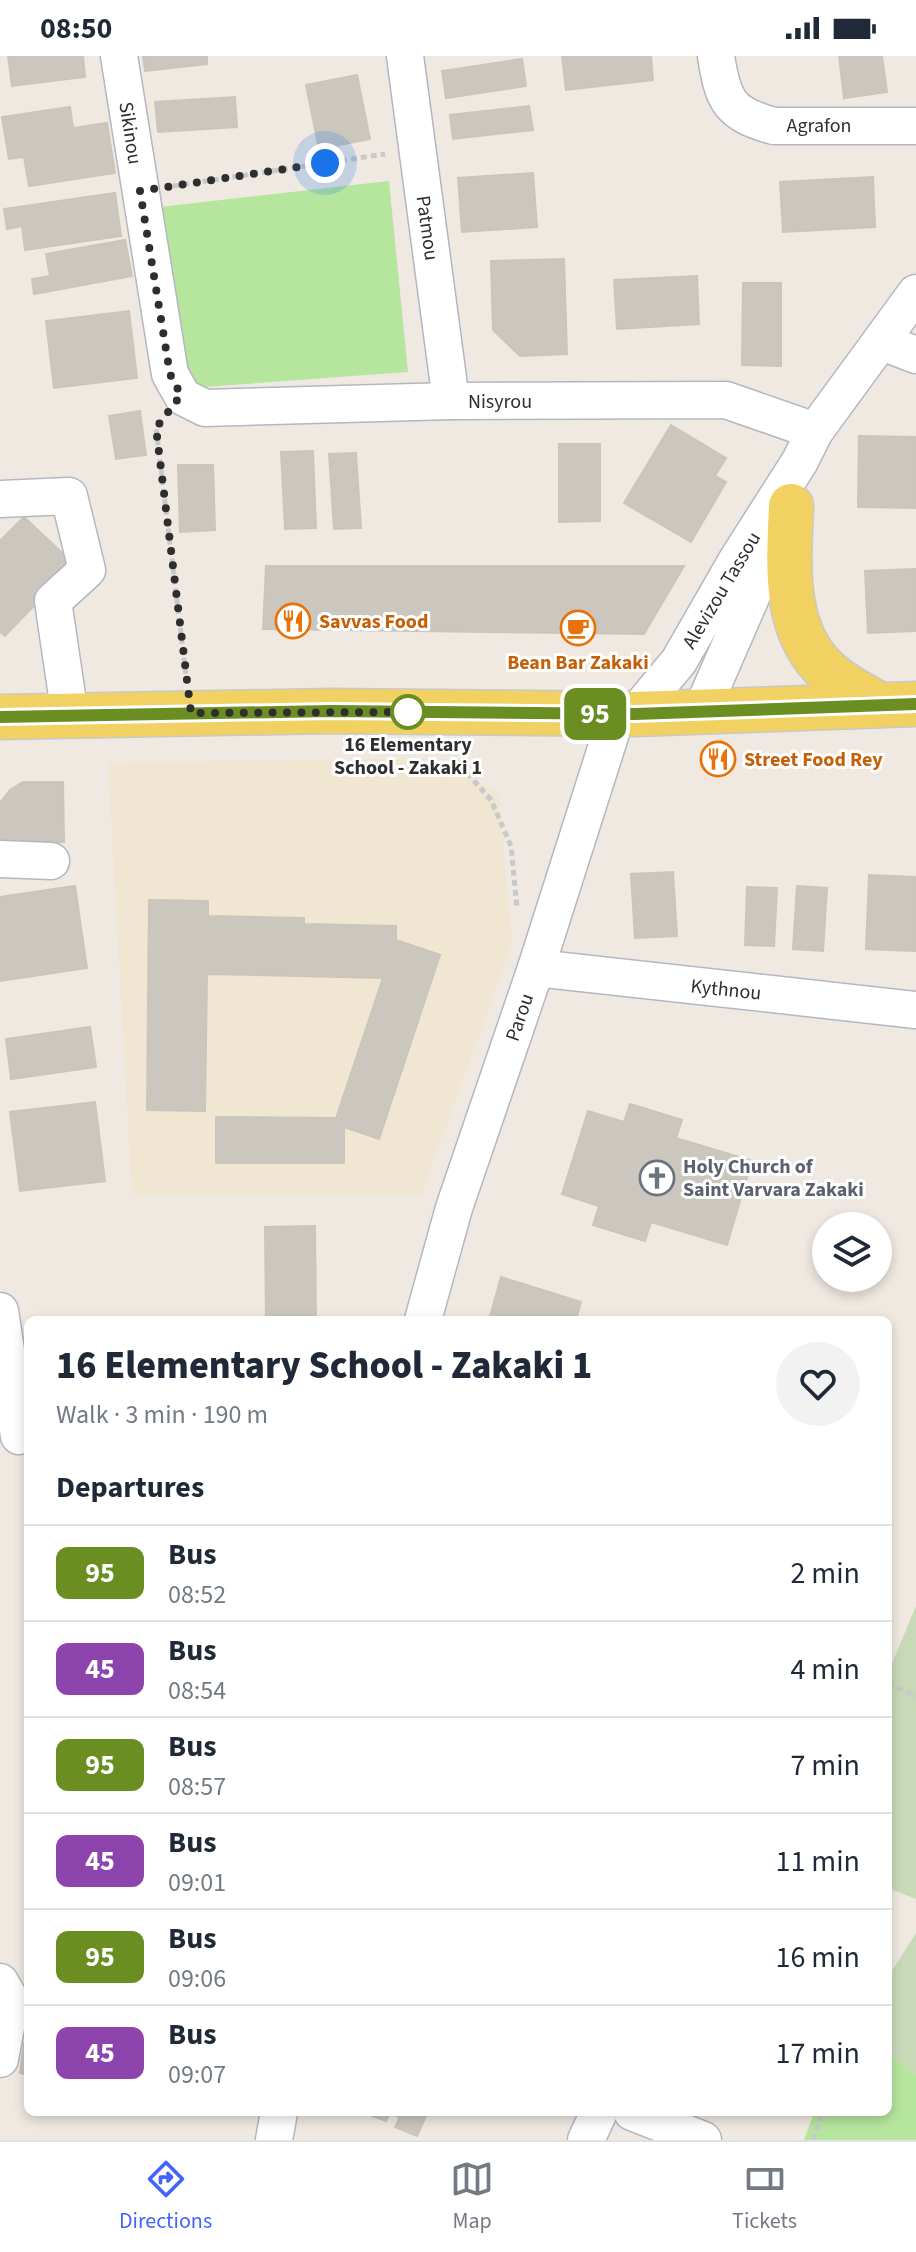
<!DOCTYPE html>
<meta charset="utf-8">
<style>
:root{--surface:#fff;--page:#f2f2f3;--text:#1f2937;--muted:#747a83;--line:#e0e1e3;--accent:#4264fb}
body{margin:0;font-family:"Source Sans 3",sans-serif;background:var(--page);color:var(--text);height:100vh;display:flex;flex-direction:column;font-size:30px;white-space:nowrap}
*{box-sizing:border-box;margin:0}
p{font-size:26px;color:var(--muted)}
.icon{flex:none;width:44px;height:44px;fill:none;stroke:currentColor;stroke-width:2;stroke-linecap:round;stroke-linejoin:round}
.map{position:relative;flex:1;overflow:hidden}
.panel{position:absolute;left:24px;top:1260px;width:868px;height:800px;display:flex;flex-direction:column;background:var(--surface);border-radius:12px;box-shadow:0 4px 12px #0003}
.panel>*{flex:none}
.badge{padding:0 16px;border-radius:12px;font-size:28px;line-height:52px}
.fabs{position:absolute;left:812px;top:1156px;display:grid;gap:16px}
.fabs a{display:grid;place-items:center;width:80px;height:80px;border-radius:50%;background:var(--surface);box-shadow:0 4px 12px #0003;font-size:40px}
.you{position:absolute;width:40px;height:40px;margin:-20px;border:6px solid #fff;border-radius:50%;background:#1a73e8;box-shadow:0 0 0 12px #1a73e833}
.map>.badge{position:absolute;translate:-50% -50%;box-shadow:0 0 0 4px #fff}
h2{padding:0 32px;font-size:30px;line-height:72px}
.round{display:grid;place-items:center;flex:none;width:84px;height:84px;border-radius:42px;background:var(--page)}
.head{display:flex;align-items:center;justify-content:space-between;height:136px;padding:0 32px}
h1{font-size:38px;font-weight:800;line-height:60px}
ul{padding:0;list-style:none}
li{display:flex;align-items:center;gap:24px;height:96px;padding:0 32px;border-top:2px solid var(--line)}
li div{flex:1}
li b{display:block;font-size:30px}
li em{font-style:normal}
li .badge{min-width:88px;font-weight:700;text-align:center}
.status{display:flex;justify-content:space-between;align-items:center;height:56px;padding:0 40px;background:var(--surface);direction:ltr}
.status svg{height:22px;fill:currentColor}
.dock{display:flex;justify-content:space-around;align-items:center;height:112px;border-top:2px solid var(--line);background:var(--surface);font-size:22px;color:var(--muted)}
.dock a{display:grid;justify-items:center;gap:4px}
.dock .on{color:var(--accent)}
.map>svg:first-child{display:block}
</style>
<div class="status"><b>08:50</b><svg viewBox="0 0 49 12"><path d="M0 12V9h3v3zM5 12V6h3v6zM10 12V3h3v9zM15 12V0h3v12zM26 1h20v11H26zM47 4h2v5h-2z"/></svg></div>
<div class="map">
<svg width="916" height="2084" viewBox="0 0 916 2084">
<rect width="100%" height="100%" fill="#efe9e1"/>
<path fill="#f0e6d1" d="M427,702L499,737L512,888L421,1139H132L108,707Z"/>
<g fill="#b6e59e">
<path d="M389,125L408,316L191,332L160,151Z"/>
<path d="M888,1997L916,2018V2084H804L814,2056H888Z"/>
</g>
<g fill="#c8d9b8">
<path d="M916,1550V1843L888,1832V1617Z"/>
<path d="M916,1877V2018L888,1997V1921Z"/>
</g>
<g fill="#cbc7bf" stroke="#cbc5ba" stroke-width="2">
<path d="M8,0H83L85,21L12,30Z"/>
<path d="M143,0H207V8L145,15Z"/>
<path d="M562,0H651L653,24L566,34Z"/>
<path d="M839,0H882L887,36L844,42Z"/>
<path d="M522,3L526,30L446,42L442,15Z"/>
<path d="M357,19L370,83L319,93L306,29Z"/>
<path d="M235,41L237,71L158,76L155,46Z"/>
<path d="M529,50L533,74L453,83L450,59Z"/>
<path d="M70,51L73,72L107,67L115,117L29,130L24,101L9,103L2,61Z"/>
<path d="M533,117L537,171L462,176L458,122Z"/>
<path d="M873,121L875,171L783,176L780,126Z"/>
<path d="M115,137L121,180L25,194L22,170L7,173L4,153Z"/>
<path d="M125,184L132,220L34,238L32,223L50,220L46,198Z"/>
<path d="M564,203L567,298L520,300L493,274L491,205Z"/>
<path d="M697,220L699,268L617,273L614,224Z"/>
<path d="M743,227H781V310L742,309Z"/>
<path d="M129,255L137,322L54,332L46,265Z"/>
<path d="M140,355L146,399L116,403L109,360Z"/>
<path d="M671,369L726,402L715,420L726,426L691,486L624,447Z"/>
<path d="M859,380L916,381V452L858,451Z"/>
<path d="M559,388H600V465L559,466Z"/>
<path d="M313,395L316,472L285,473L281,396Z"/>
<path d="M356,397L361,472L334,473L329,398Z"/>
<path d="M178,409H213L215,474L180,476Z"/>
<path d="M24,461L74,508L5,580L0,576V485Z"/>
<path d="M266,510H684L644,578L263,573Z"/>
<path d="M916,513V575L868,577L865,515Z"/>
<path d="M23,726H63L64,786L0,787V747L10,734Z"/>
<path d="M673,816L677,880L635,882L631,818Z"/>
<path d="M869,819L916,821V895L866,893Z"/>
<path d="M75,830L87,912L0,925V841Z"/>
<path d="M797,830L827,832L823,895L793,893Z"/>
<path d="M747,831L777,832L774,890L745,889Z"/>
<path d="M149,844L208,845V860L304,862V868L396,870V884L440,899L379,1083L344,1071V1107H216V1061L336,1062L383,922L207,918L205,1055L147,1054Z"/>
<path d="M90,971L96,1011L11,1023L6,983Z"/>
<path d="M95,1046L105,1125L20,1135L10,1056Z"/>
<path d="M630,1048L682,1064L676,1082L752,1105L727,1189L651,1166L645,1185L593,1169L599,1150L562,1138L588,1055L624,1066Z"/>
<path d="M315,1170L316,1264H266L265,1171Z"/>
<path d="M501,1221L581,1246L576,1264H489Z"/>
<path d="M24,1988L28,1989V2019L20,2017Z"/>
<path d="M374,2056H428L417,2080L395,2071L400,2061L390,2057L386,2065L372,2060Z"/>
</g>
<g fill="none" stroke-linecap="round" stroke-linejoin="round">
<g stroke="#b4b7c1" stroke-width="39">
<g id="minor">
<path d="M119,0L170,318L183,341L205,352L451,345L726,344L815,375"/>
<path d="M405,0L451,345"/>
<path d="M716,0C723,45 729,58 774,70H916"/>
<path d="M882,286L916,299"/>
<path d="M0,443L69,440L87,514L53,545L70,660"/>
<path d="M701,656L786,461"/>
<path d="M635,658L679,605L737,504L800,405L815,375L916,237"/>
<path d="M0,803L51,805"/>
<path d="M536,912L916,954"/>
<path d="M0,1255L19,1380"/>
<path d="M423,1264L454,1152L536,912L617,658"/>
<path d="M0,1926L11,1945L0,2003"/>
<path d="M632,2056L703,2084"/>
<path d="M274,2084L279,2056"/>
<path d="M586,2084L599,2056"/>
</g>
</g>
<g stroke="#c9c9c9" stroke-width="47">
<g id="major">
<path d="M791,450C789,503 782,569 823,611C839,627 860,638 880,649"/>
<path d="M0,661L331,655L635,658L916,648"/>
</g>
</g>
<g stroke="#c9c9c9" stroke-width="5" stroke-dasharray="6 4" stroke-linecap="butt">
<path d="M173,130L385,98"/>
<path d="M161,365L156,372L186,619"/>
<path d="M454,702L491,744L511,790L517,852"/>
<path d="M888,1627L916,1640"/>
<path d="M813,2084L822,2056"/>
</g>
<use href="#minor" stroke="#fff" stroke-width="36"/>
<use href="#major" stroke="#f2d163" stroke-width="44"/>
</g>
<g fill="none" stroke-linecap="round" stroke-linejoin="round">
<g stroke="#fff" stroke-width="18">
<path id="line" d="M0,661L331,655L635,658L916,648"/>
</g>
<use href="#line" stroke="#6b8e23" stroke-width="12"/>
<path stroke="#2e2e2e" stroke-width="8" stroke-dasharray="0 14.4" d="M325,107L140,135L170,318L181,339L156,372L191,657L408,656"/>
</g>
<defs>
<g id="restaurant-ring" transform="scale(1.8)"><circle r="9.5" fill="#fff" stroke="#e8710a" stroke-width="1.5"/><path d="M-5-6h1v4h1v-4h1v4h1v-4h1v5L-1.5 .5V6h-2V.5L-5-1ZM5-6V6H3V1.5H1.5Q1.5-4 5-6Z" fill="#e8710a"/></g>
<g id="cafe-ring" transform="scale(1.8)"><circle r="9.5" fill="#fff" stroke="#e8710a" stroke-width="1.5"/><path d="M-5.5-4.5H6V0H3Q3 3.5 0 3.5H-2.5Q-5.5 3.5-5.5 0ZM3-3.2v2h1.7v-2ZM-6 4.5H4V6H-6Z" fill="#e8710a"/></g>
<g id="church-ring" transform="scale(1.8)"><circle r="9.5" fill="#fff" stroke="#6b7280" stroke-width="1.5"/><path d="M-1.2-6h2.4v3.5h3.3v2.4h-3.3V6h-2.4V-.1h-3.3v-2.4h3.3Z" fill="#6b7280"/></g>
</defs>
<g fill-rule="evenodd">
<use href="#restaurant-ring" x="293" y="565"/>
<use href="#cafe-ring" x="578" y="572"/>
<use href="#restaurant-ring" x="718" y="703"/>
<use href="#church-ring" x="657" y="1122"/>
</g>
<circle fill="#fff" stroke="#6b8e23" stroke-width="4" cx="408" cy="656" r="16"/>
<g text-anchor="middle" stroke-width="6" stroke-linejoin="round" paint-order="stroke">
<g font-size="20" fill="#2e2e2e" stroke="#fff">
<text x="819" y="76">Agrafon</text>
<text transform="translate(131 77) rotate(81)" y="7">Sikinou</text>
<text transform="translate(428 172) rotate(82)" y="7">Patmou</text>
<text x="500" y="352">Nisyrou</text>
<text transform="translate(721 534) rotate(-59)" y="7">Alevizou Tassou</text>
<text transform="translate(726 933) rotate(6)" y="7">Kythnou</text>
<text transform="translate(519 961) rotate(-71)" y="7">Parou</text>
</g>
<g font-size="20" font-weight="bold" fill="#c56008" stroke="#fff" text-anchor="start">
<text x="319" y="572">Savvas Food</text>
<text x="578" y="613" text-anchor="middle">Bean Bar Zakaki</text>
<text x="744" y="710">Street Food Rey</text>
</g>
<g font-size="20" font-weight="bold" fill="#2e2e2e" stroke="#fff">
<text x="408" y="695">16 Elementary<tspan x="408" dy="23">School - Zakaki 1</tspan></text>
</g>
<g font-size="20" font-weight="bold" fill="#5b616d" stroke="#fff" text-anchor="start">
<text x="683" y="1117">Holy Church of<tspan x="683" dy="23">Saint Varvara Zakaki</tspan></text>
</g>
</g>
</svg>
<div class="fabs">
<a><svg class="icon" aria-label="layers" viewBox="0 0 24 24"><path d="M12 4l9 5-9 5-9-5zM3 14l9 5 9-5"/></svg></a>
</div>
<div class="you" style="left:325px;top:107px"></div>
<b class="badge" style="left:595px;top:658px;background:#6b8e23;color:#fff">95</b>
<section class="panel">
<div class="head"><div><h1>16 Elementary School - Zakaki 1</h1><p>Walk · 3 min · 190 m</p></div><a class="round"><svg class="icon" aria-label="heart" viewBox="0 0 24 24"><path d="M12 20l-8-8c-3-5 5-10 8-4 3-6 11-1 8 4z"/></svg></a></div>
<h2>Departures</h2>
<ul>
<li><span class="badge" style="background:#6b8e23;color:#fff">95</span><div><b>Bus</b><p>08:52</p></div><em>2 min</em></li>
<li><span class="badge" style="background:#8e44ad;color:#fff">45</span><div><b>Bus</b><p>08:54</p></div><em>4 min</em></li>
<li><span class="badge" style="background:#6b8e23;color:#fff">95</span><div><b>Bus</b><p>08:57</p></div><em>7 min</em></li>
<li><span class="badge" style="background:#8e44ad;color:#fff">45</span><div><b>Bus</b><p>09:01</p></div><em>11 min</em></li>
<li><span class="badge" style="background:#6b8e23;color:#fff">95</span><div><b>Bus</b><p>09:06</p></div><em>16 min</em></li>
<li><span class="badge" style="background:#8e44ad;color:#fff">45</span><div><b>Bus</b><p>09:07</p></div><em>17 min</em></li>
</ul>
</section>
</div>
<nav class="dock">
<a class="on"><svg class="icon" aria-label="directions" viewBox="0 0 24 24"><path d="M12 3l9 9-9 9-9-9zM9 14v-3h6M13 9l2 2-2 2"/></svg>Directions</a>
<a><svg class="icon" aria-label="map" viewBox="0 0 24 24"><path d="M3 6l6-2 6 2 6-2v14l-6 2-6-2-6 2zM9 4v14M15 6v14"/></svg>Map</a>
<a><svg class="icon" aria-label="tickets" viewBox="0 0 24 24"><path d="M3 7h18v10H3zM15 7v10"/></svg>Tickets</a>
</nav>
